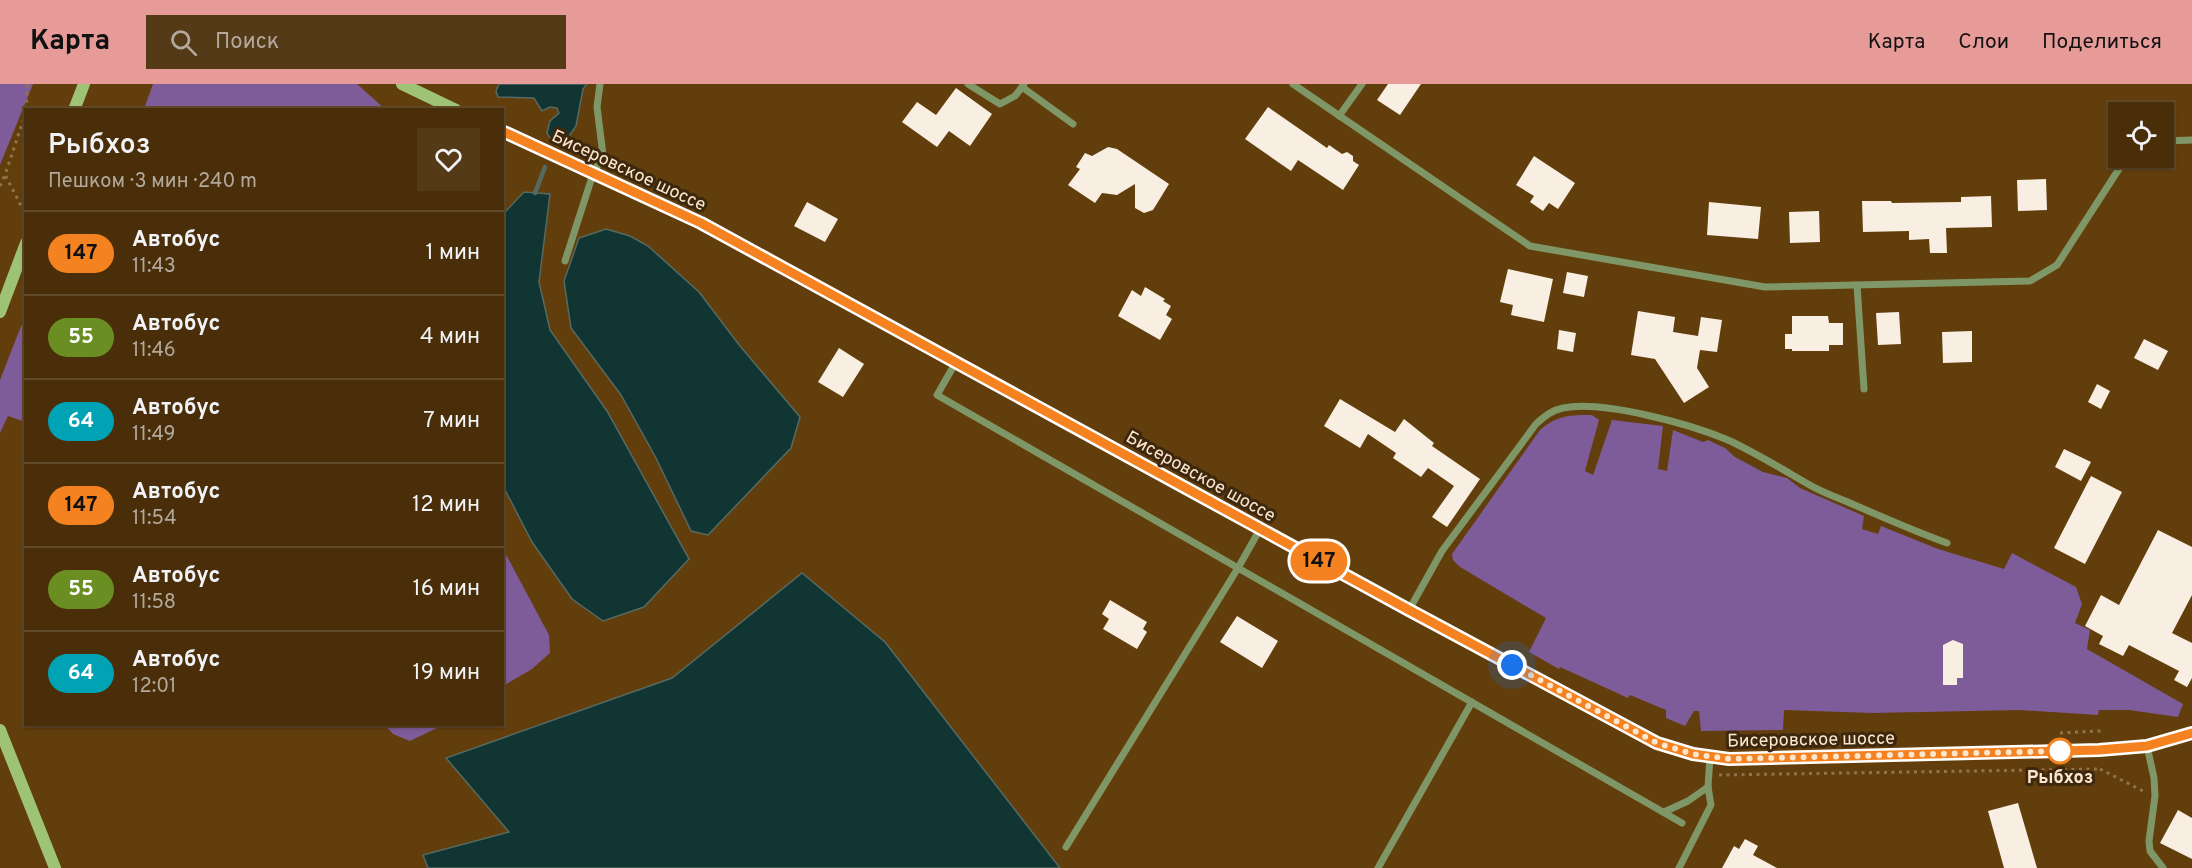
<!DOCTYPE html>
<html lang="ru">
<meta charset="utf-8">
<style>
:root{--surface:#4a2e09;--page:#543a17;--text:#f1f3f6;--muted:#b2a89c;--line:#614a2a;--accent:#e69b98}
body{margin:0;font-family:Overpass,sans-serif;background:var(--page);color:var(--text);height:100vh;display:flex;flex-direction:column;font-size:22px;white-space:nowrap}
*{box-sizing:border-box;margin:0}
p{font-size:20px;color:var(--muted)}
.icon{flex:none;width:33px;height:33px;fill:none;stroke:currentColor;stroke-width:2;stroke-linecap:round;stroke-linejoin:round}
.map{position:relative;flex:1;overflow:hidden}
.details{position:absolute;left:24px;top:24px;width:480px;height:618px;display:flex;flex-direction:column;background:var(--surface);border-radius:0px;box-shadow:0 2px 4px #0004,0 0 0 2px var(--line)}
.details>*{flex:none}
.badge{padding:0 12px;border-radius:20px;font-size:21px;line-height:39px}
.fabs{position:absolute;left:2108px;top:18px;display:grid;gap:12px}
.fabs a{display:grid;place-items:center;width:66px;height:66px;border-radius:0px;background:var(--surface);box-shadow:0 2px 4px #0004,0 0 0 2px var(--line);font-size:30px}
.you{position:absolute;width:30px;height:30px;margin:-15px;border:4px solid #fff;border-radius:50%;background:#1a73e8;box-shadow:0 0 0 9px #1a73e833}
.map>.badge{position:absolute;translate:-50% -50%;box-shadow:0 0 0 3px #fff}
.round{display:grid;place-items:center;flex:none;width:63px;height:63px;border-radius:0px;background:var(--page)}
.overview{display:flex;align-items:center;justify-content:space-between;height:102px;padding:0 24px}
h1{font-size:28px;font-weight:600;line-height:45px}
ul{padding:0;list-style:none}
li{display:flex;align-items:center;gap:18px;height:84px;padding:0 24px;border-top:2px solid var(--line)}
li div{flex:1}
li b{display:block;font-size:22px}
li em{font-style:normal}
li .badge{min-width:66px;font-weight:700;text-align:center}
header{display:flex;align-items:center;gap:36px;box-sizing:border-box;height:84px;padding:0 30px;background:var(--accent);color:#111}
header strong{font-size:28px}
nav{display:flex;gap:33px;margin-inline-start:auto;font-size:21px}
.search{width:420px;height:54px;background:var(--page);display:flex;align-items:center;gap:15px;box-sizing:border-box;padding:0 21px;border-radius:0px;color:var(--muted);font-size:22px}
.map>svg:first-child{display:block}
</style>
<header>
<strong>Карта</strong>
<div class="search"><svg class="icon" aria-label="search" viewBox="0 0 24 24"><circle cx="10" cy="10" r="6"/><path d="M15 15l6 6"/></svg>Поиск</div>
<nav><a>Карта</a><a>Слои</a><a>Поделиться</a></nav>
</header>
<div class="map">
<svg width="2192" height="784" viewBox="0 0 2192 784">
<rect width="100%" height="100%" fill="#623e0c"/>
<g fill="#7e5b99">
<path d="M0,0H33L0,81Z"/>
<path d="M153,0H357L385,25H144Z"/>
<path d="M25,232V338L8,332L0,349V296Z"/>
<path d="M1592,331L1599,336L1585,387L1593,391L1612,336L1663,342L1658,385L1667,387L1673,346L1703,358L1708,356L1725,364L1735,373L1763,388L1787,394L1800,404L1864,432L1862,445L1878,450L1881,442L1938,465L2004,485L2012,469L2076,503L2082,520L2075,539L2090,546L2087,565L2183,620L2178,633L2129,626H2099L2098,631L2019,626L1873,629L1784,626L1783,646L1701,647L1699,627H1694L1685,642L1666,634V626L1630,611L1628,614L1560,583L1559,585L1529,568L1546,534L1460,483L1453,476L1452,470L1540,346C1558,331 1569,331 1592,331Z"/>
<path d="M503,465L549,551L550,569L532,585L503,602Z"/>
<path d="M385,641H443L410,657L393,650Z"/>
</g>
<g fill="#103533" stroke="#576a62" stroke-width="1.5">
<path d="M499,0H587L583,5L576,42L564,59L550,54L547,49L550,37L559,29L557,24L550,23L542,27L534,14L498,13L496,7Z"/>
<path d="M524,108L550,110L539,198L550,246L607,327L689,475L644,523L603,537L572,515L532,458L503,402V130Z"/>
<path d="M606,145L630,152L648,162L699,208L740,262L800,333L791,364L708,451L691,447L656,374L621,311L571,244L564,197L579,154Z"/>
<path d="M802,489L885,558L1060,784H428L423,771L509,748L446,674L672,594Z"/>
</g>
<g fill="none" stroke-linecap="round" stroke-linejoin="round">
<path stroke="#576a62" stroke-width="4.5" d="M535,109L545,83"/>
</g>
<g fill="#f9eee2">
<path d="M1388,0H1421L1400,31L1377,16Z"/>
<path d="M956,4L992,30L970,62L949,47L937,63L902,38L917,18L936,31Z"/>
<path d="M1268,23L1327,64L1329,61L1342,70L1347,68L1353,72V77L1359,81L1343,106L1298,76L1291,87L1245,55Z"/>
<path d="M1108,63L1117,65L1169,100L1153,126L1144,129L1135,124V100L1117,111L1102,109L1095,119L1068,101L1080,85L1076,83L1085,69L1092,72Z"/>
<path d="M1534,72L1575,99L1558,125L1549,119L1543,127L1530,118L1534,112L1516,101Z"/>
<path d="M2046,95L2047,126L2018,127L2017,96Z"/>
<path d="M1991,112L1992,143L1946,144L1947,169H1930L1929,155L1909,156V147L1863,148L1862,117H1891L1892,119L1961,118V113Z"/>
<path d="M807,118L838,135L825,158L794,142Z"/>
<path d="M1709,118L1761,123L1758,155L1707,151Z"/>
<path d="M1819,127L1820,158L1790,159L1789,128Z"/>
<path d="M1508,185L1553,195L1544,238L1511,231L1513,221L1500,218Z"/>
<path d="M1567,188L1588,192L1584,213L1563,209Z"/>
<path d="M1145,203L1165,215L1163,217L1171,222L1166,231L1172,235L1160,256L1118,232L1132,206L1141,212Z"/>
<path d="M1638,227L1675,233L1673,248L1698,252L1701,233L1722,236L1717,268L1700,266L1697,284L1709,303L1684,319L1655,275L1631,271Z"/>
<path d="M1899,228L1901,260L1878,261L1876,229Z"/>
<path d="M1792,232H1828L1829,239H1843V261H1829V267H1792V265H1785V250H1792Z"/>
<path d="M1559,246L1576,249L1573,268L1557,265Z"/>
<path d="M1972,247V278L1943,279L1942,248Z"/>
<path d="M2144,255L2168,267L2158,286L2134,274Z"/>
<path d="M839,264L864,280L843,313L818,298Z"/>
<path d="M2097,300L2110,307L2101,325L2088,318Z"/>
<path d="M1340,315L1395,348L1404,335L1434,359L1432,362L1480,395L1447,443L1432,433L1454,402L1428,384L1421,393L1393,374L1396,369L1368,350L1360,364L1324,342Z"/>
<path d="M2064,365L2091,378L2081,397L2055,383Z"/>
<path d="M2091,392L2122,408L2085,480L2054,464Z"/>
<path d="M2158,446L2192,463V511L2172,549L2192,559V594L2187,603L2174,596L2179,587L2129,561L2123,572L2099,560L2103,552L2085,542L2101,511L2119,521Z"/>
<path d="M1110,516L1147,538L1143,545L1147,548L1137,565L1103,545L1109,535L1102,530Z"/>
<path d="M1237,532L1278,557L1262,584L1220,558Z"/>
<path d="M1953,556L1963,560V594H1957V601H1943V561Z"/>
<path d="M2018,719L2037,784H2004L1988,727Z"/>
<path d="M2178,726L2192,734V775L2160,759Z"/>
<path d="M1745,755L1758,762L1753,771L1777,784H1722L1734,762L1739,765Z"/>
</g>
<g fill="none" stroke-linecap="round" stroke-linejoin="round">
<g stroke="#927349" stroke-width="3" stroke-dasharray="3 4.5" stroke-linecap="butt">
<path d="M26,26L28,0"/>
<path d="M26,28L5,91L26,131"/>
<path d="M0,102L5,91"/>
<path d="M2060,649L2099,647V652"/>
<path d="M2100,685L2145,708"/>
<path d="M1719,691L2099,685"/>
</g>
<g stroke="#7f9766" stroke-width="7">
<path d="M968,0L1000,20L1015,12L1022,3"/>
<path d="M1024,0L1022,3L1073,40"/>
<path d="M1293,0L1530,162L1765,203L2030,197L2057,181L2126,74"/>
<path d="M1339,32L1362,0"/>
<path d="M2163,57L2192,56"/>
<path d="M565,177L593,90L603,71L597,23L600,0"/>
<path d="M1857,201L1864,305"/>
<path d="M956,278L937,311L1682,739"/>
<path d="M1409,526L1442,467L1536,340C1545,332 1552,326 1563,324C1603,316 1690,340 1728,356C1756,369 1782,385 1808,400C1821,408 1836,413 1850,419C1882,433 1914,447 1947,459"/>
<path d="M2147,662L2154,694L2155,712L2149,757L2150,767L2163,784"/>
<path d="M1664,728L1688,717L1708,703"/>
<path d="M1066,763L1238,484L1260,445"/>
<path d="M1378,784L1472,618"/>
<path d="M1679,784L1711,721L1708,703L1710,673"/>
</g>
<g stroke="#9ec375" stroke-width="12">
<path d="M402,0L456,26"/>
<path d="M74,26L84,0"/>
<path d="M502,47L701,139L1409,526L1657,659L1693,670L1729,675L2099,666L2147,662L2192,649"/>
<path d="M0,228L26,159"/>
<path d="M0,646L55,784"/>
</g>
</g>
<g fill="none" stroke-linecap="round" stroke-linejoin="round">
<g stroke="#fff" stroke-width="14">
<path id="line" d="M502,47L701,139L1409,526L1657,659L1693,670L1729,675L2099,666L2147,662L2192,649"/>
</g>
<use href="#line" stroke="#f58220" stroke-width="9"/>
<path stroke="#fce6ce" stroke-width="6" stroke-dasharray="0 10.8" d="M1512,581L1657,659L1693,670L1729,675L2060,667"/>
</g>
<circle fill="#fff" stroke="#f58220" stroke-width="3" cx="2060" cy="667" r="12"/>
<g text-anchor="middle" stroke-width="6" stroke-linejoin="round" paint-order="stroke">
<g font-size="18" fill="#fce6ce" stroke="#3d280e">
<text transform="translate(629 86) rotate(25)" y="6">Бисеровское шоссе</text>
<text transform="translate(1201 392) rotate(29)" y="6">Бисеровское шоссе</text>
<text transform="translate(1811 655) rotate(-1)" y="6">Бисеровское шоссе</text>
</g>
<g font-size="18" font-weight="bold" fill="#fce6ce" stroke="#3d280e">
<text x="2060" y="699">Рыбхоз</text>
</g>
</g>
</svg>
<div class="fabs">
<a><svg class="icon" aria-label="locate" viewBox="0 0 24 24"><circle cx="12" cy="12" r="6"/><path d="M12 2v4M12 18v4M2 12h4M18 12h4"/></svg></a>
</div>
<div class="you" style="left:1512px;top:581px"></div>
<b class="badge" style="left:1319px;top:477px;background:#f58220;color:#111">147</b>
<section class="details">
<div class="overview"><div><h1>Рыбхоз</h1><p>Пешком · 3 мин · 240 m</p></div><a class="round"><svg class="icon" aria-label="heart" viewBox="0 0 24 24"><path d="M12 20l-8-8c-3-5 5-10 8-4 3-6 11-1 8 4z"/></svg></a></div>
<ul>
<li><span class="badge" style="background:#f58220;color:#111">147</span><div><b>Автобус</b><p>11:43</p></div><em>1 мин</em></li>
<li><span class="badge" style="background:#6b8e23;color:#fff">55</span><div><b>Автобус</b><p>11:46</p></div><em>4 мин</em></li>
<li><span class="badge" style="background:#00a3b4;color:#fff">64</span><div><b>Автобус</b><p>11:49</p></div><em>7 мин</em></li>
<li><span class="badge" style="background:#f58220;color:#111">147</span><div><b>Автобус</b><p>11:54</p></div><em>12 мин</em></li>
<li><span class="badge" style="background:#6b8e23;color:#fff">55</span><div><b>Автобус</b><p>11:58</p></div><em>16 мин</em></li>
<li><span class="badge" style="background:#00a3b4;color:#fff">64</span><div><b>Автобус</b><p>12:01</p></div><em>19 мин</em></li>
</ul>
</section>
</div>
